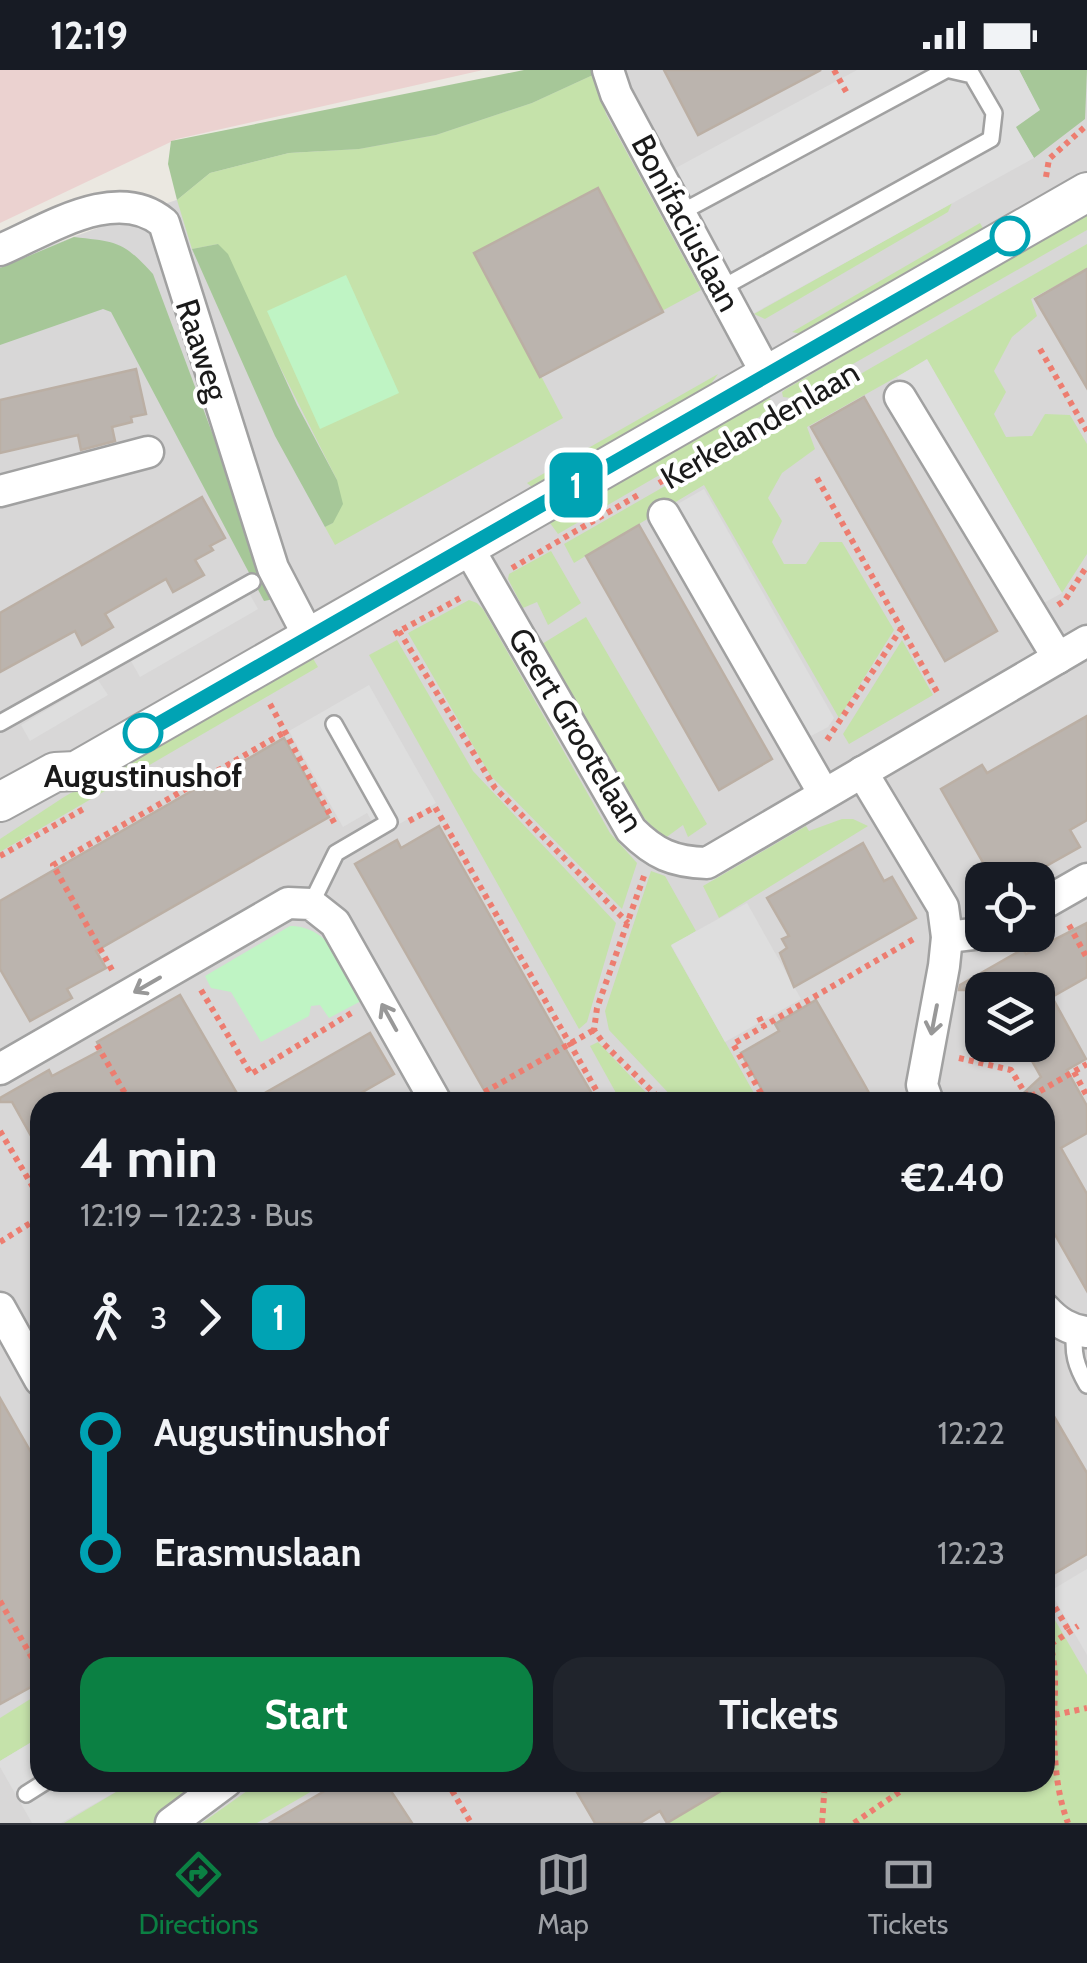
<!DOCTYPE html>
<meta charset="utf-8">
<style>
:root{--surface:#171b24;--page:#20242c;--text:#f1f3f6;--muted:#9ea1a6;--line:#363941;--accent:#0b8043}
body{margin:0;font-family:Cabin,sans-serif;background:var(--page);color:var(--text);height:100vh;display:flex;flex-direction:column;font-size:38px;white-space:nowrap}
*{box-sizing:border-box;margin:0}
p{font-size:32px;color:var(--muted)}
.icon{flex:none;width:55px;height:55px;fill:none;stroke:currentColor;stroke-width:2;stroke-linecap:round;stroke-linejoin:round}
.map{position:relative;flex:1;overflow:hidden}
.drawer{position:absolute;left:30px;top:1022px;width:1025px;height:700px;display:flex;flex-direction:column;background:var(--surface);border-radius:30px;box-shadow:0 2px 8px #0004}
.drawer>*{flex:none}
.badge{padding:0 20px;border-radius:15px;font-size:35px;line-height:65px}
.buttons{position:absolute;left:965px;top:792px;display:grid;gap:20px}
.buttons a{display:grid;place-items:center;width:90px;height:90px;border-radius:20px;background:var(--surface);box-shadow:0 2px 8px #0004;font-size:50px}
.map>.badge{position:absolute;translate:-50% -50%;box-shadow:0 0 0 5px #fff}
.legs{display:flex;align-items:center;gap:15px;height:110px;padding:0 50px;font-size:32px}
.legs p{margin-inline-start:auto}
.head{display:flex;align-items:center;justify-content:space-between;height:170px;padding:0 50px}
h1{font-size:55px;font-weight:800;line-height:75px}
.primary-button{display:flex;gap:20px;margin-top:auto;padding:20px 50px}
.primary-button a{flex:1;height:115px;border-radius:30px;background:var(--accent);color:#fff;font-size:40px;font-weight:800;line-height:115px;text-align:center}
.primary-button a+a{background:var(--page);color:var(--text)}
ul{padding:0 50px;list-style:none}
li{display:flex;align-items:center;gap:35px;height:120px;font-size:38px}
li i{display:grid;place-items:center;width:15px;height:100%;margin:0 12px;background:currentColor}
li i::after{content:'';width:25px;height:25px;margin:-12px;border:8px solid;border-radius:50%;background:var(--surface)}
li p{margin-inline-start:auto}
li:first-child i{background:linear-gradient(#0000 50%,currentColor 0)}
li:last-child i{background:linear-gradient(currentColor 50%,#0000 0)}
.status{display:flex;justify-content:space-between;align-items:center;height:70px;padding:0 50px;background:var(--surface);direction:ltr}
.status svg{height:28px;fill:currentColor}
.tabs{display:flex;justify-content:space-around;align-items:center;height:140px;border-top:2px solid var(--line);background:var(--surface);font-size:28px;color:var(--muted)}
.tabs a{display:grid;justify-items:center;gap:5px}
.tabs .active{color:var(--accent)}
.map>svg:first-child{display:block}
</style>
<div class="status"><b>12:19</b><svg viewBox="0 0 49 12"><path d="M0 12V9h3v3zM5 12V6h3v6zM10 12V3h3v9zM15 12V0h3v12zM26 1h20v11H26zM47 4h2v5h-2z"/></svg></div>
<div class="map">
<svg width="1087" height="1753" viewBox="0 0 1087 1753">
<rect width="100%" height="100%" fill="#ebe8e1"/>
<path fill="#d8d7d7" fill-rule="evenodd" d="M560,0H1087V1753H0V194L141,142ZM982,810H1038V865H982ZM982,920H1038V975H982ZM40,1032H1045V1712H40Z"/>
<path fill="#ebd2d0" d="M0,0H483L177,69L0,153Z"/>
<g fill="#c5e2aa">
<path d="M595,4L606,44L701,220L541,306L563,348L335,475L325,457L333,453L337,410L218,174L192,179L177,130L210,103L289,83L359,79L436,65L532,33Z"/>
<path d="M952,133L948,142L765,249L754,244Z"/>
<path d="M1087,144V160L825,310L791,328L783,327L782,322L786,319Z"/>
<path d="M980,153L984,160L801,264L792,262Z"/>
<path d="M1087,174V199L1031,229L1037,246L1012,267L994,301L1006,322L994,344L1006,367L1032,366L1045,344L1070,345L1087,374V484L1062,523L927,290L807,357L815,379L782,403L768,428L782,451L772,472L784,494H806L820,472H842L894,560L839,648L704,415L574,493L564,474Z"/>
<path d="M718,304L708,318L533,418L527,413Z"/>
<path d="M769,326L773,336L768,342L558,464L550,453Z"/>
<path d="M551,481L581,533L548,555L537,532L523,538L508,509L509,504Z"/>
<path d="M469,530L477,533L483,539L610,763L637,793L622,839L490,705L408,563Z"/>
<path d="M586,547L707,754L688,767L683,755L664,769L642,746L542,574Z"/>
<path d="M397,570L473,701L616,853L587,952L579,959L369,585Z"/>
<path d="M902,570L933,625L849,674L843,664Z"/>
<path d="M311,585L318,597L0,782V769L64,727Z"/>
<path d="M842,749H853L868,756L719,848L703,816L806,756L809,761Z"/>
<path d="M651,801L665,806L696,861L671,876L759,1032H677L609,960L605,941Z"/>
<path d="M598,972L655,1032H621L590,976Z"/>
<path d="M1045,1533L1087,1605V1753H667L736,1713L1045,1712Z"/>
<path d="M40,1623V1667L0,1691V1648Z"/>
<path d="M131,1713H208L154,1753H64Z"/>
<path d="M258,1713H326L257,1753H202Z"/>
</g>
<g fill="#a6c798">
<path d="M524,0H593L595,4L532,33L436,65L359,79L289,83L210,103L177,130L168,94L171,71Z"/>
<path d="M1019,0H1087L1085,49L1034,88L1015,57L1039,40Z"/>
<path d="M74,167C117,172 123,171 153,204L274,529L264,531L111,242L103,239L0,275V198Z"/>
<path d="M218,174L228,184L297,335L337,410L343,434L333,453L325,457L275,366L192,179Z"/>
</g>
<g fill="#bff4c4">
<path d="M346,205L399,323L320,359L267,241Z"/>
<path d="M290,856C331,856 345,899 363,930L329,948L320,935L311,936L309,946L261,972L231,922L211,918L205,906Z"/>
</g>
<g fill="#dedede">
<path d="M857,0H1019L1040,40L1016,57L1034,88L749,246L672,100Z"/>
<path d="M927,289L1062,523L1031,540L897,307Z"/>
<path d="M704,419L834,648L828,657L809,667L676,435Z"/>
<path d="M249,523L258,539L140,607L131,591Z"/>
<path d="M98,610L108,625L30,671L21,655Z"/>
<path d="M369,615L436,733L380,765L367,743L343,757L289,661Z"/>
<path d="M747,833L801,929L725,972L671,875Z"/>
<path d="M1087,1499V1585L1050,1521Z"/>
<path d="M40,1667V1712L131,1713L61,1753H32L0,1697V1691Z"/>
</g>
<g fill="#bbb4ae" stroke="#bbafa4" stroke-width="2.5">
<path d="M664,0H821L698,65Z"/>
<path d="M598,118L663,242L540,307L474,183Z"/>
<path d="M1087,199V318L1035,229Z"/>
<path d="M136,299L146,344L131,347L132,352L112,357L115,371L81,380L78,365L0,383V330Z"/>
<path d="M864,327L997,561L945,591L811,357Z"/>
<path d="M202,427L225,468L210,476L213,480L195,490L204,505L173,522L166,509L105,544L113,557L82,575L75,561L0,602V543Z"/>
<path d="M639,455L772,689L719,720L586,486Z"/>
<path d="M1087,646V750L1070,760L1080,777L1041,799L1047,810H993L941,719L982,695L987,703Z"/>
<path d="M284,668L329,747L96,881L106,898L67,919L72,928L30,951L0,899V831Z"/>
<path d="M439,756L568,983L597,1032H491L355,794L397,770L401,778Z"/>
<path d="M863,773L884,811L892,807L916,848L794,917L780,883L787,878L782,869L789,866L767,828Z"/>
<path d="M1087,853V907L1052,927L1086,989L1067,1000L1087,1036V1063L1061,1078L1087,1124V1221L1045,1147V1032H1014L1041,1007L1023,975H1038V920H959L960,915L1023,879L1026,884Z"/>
<path d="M180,925L242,1032H40V1082L12,1032H0V1028L49,1000L52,1006L101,980L97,972Z"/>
<path d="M816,930L863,1012L874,1032H769L741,983L779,961L775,954Z"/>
<path d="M370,963L394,1004L345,1032H249Z"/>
<path d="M0,1328L40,1398V1576L28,1583L40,1604V1612L0,1634Z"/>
<path d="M1045,1331L1087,1403V1484L1045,1509Z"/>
<path d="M340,1712H385L412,1753H270Z"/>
<path d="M571,1712H736L667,1753L660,1741L640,1753H595Z"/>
</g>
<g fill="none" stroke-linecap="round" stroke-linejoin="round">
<g stroke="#a1a1a1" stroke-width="20">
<g id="service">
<path d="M680,143L946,0"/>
<path d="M720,219L991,69L994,43L972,5L950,0"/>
<path d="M0,653L252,512"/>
<path d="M311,834L336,783L389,752L334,654"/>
<path d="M1075,1260C1072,1283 1076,1296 1087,1315"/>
<path d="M26,1724L45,1712"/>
</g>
</g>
<g stroke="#a1a1a1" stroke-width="35">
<g id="minor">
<path d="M608,0L616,24L767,305"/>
<path d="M0,180C47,160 117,113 164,153L273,498L310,569"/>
<path d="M900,327L1058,588"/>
<path d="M0,421L148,382"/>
<path d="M664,445L824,724"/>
<path d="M466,474L631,760C655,784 673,792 707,793L1087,571"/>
<path d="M862,702L943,837L947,867L944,896L922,1015L928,1032"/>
<path d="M1038,837L1087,809"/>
<path d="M947,867L982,863"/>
<path d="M0,999L288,833L311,834L335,853L436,1032"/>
<path d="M0,1238L40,1310"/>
<path d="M1045,1239C1057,1252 1069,1260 1087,1262"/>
<path d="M171,1753L226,1712"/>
</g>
</g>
<g stroke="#a1a1a1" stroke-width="42">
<path id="tertiary" d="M0,732L55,702L76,701L1087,122"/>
</g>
<g stroke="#ed7d70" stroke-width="6" stroke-dasharray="5 5" stroke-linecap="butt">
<path d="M834,0L848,25"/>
<path d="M1046,107L1049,89L1087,55"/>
<path d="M1040,279L1087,361"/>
<path d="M817,408L937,622"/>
<path d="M659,413L778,344"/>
<path d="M512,498L640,424"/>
<path d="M1058,535L1065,530L1087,496"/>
<path d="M399,561L495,718L628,853"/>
<path d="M394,564L462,527"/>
<path d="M270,634L336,756"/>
<path d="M827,670L901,559"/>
<path d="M409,751L435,737L603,1032"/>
<path d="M0,786L87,737"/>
<path d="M644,806L597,938L594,960L604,974L663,1032"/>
<path d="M1069,855L1087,888"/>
<path d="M112,900L53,795L285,662"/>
<path d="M201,920L251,1004L353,942"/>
<path d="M759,947L764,957"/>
<path d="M97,975L130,1032"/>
<path d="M959,988L1011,1000L1028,1028L1087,994"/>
<path d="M1074,1002L1087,1026"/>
<path d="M467,1032L594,960"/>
<path d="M766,1032L733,974L917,867"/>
<path d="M0,1061L40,1129"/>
<path d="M0,1172L40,1147"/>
<path d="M1045,1520L1069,1561"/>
<path d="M0,1531L40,1602"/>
<path d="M1045,1562C1058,1588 1055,1617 1054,1646C1054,1682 1055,1719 1068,1753"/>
<path d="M1051,1574L1078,1556"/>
<path d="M1045,1647L1087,1638"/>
<path d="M447,1712L471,1753"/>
<path d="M822,1753L825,1712"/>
<path d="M854,1753L914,1712"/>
</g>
<use href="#service" stroke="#fff" stroke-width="15"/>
<use href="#minor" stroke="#fff" stroke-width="30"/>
<use href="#tertiary" stroke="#fff" stroke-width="38"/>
</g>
<defs><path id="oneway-shaft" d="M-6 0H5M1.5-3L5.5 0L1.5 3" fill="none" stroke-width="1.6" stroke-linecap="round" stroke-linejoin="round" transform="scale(2.5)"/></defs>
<g stroke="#989898">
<use href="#oneway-shaft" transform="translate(147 915) rotate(150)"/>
<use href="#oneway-shaft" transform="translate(389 947) rotate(-119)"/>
<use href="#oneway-shaft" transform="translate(934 950) rotate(101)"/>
</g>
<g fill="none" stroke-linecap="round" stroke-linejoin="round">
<g stroke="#fff" stroke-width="22">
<path id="line-1" d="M143,663L1010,166"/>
</g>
<use href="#line-1" stroke="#00a3b4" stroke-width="15"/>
</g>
<g fill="#fff" stroke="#00a3b4" stroke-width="5">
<circle cx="1010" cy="166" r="18"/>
<circle cx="143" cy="663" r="18"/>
</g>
<g text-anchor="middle" stroke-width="8" stroke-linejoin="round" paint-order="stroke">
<g font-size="32" fill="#1a1a1a" stroke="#fff">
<text transform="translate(686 153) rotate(62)" y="11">Bonifaciuslaan</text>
<text transform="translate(202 280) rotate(72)" y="11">Raaweg</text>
<text transform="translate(760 355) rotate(-30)" y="11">Kerkelandenlaan</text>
<text transform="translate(576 660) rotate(59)" y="11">Geert Grootelaan</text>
</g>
<g font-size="32" font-weight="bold" fill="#1a1a1a" stroke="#fff">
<text x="143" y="717">Augustinushof</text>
</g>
</g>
</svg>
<div class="buttons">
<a><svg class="icon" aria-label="locate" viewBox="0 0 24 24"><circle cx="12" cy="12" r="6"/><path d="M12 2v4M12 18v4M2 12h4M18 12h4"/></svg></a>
<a><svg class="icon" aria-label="layers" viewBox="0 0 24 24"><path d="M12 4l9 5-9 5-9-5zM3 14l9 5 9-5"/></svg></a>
</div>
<b class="badge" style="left:576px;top:415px;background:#00a3b4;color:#fff">1</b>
<section class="drawer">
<div class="head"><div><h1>4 min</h1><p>12:19 – 12:23 · Bus</p></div><b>€2.40</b></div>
<div class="legs"><svg class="icon" aria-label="walk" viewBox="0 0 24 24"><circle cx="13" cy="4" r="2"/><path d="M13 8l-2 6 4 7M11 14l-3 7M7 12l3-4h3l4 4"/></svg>3<svg class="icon" aria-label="forward" viewBox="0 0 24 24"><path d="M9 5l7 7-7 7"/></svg><b class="badge" style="background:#00a3b4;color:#fff">1</b></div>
<ul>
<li><i style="color:#00a3b4"></i><b>Augustinushof</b><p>12:22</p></li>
<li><i style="color:#00a3b4"></i><b>Erasmuslaan</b><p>12:23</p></li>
</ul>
<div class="primary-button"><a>Start</a><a>Tickets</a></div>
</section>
</div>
<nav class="tabs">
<a class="active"><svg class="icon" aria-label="directions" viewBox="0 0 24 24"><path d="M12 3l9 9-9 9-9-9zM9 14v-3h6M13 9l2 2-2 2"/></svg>Directions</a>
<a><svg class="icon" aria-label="map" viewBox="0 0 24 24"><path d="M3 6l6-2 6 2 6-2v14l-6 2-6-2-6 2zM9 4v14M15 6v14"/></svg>Map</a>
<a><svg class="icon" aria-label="tickets" viewBox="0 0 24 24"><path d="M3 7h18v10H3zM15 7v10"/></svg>Tickets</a>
</nav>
